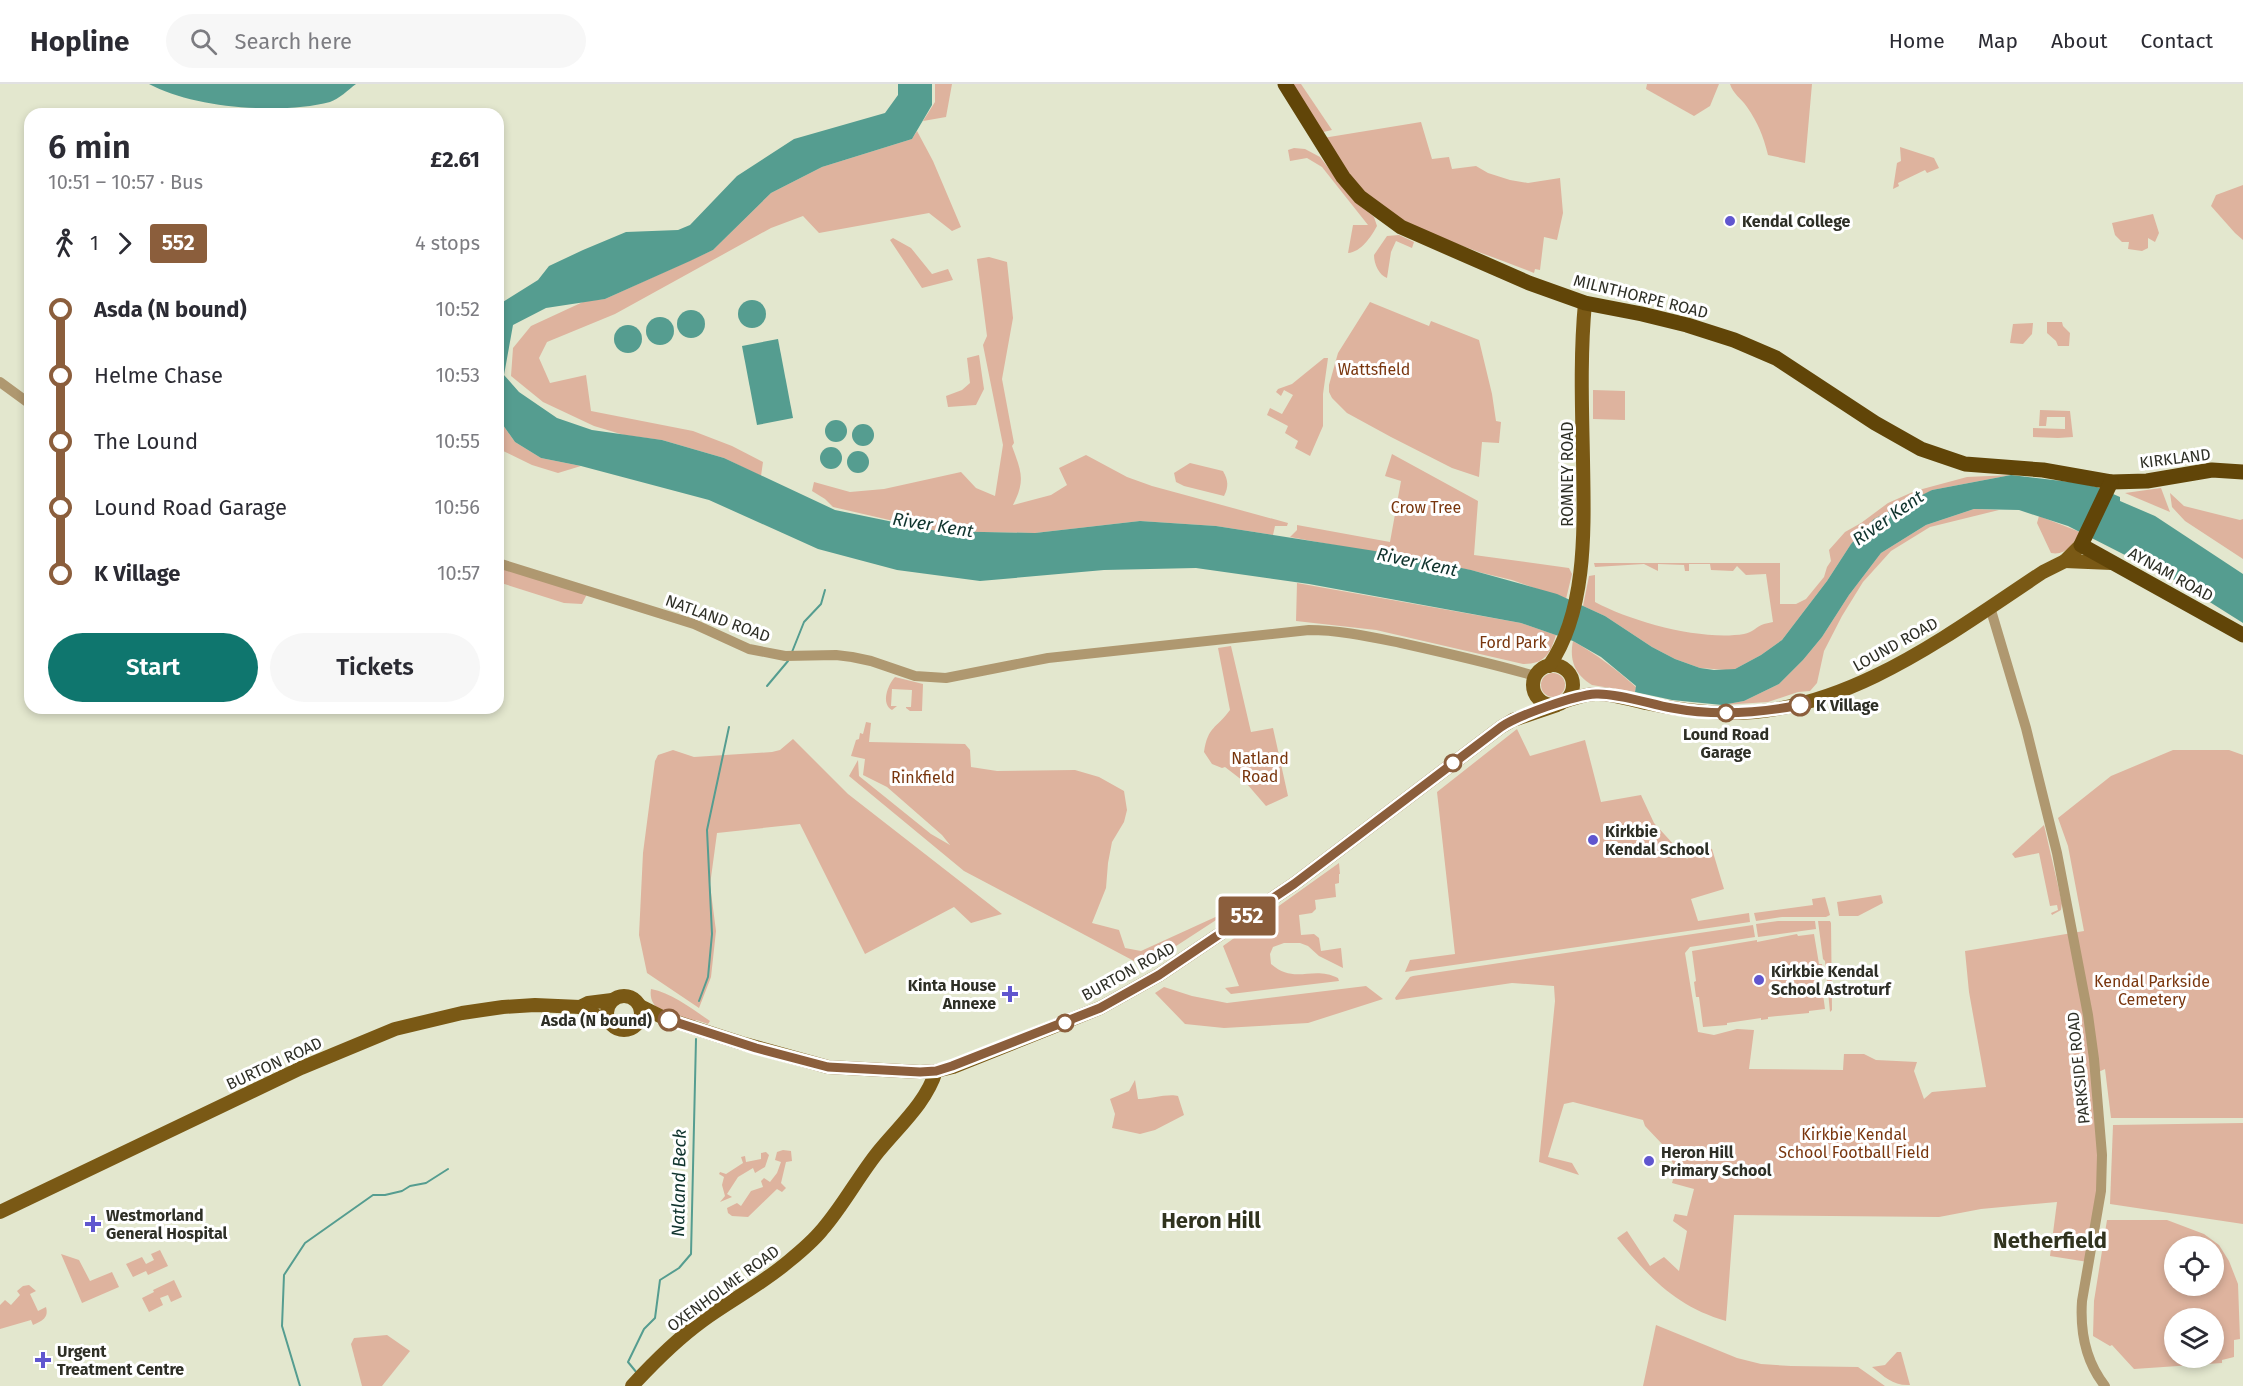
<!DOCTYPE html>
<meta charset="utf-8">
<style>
:root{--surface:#fff;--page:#f7f7f7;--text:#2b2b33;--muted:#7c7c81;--line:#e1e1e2;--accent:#0f766e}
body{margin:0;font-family:"Fira Sans",sans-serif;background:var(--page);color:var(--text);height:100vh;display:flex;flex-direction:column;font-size:22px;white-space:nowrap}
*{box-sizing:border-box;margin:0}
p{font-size:20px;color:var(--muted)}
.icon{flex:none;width:33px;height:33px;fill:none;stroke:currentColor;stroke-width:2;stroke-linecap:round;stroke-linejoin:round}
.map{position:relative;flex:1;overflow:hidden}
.sheet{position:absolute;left:24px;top:24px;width:480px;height:606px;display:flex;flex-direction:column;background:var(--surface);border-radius:18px;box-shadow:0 3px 9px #0003}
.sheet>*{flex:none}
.badge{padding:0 12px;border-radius:4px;font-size:21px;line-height:39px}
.tools{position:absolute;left:2164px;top:1152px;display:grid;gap:12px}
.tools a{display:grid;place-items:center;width:60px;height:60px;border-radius:50%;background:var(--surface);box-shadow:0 3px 9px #0003;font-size:30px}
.map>.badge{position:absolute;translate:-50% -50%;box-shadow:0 0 0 3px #fff}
.legs{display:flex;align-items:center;gap:9px;height:66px;padding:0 24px;font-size:20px}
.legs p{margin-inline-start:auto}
.summary{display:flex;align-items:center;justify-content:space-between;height:102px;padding:0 24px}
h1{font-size:33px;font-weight:600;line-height:45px}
.primary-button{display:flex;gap:12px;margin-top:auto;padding:12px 24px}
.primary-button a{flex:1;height:69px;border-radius:36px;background:var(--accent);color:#fff;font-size:24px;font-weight:600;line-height:69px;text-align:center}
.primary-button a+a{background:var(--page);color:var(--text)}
ul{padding:0 24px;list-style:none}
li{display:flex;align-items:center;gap:21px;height:66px;font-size:22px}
li i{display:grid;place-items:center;width:9px;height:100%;margin:0 8px;background:currentColor}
li i::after{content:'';width:15px;height:15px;margin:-8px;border:4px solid;border-radius:50%;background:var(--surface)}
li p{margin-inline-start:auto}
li:first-child i{background:linear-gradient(#0000 50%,currentColor 0)}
li:last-child i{background:linear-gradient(currentColor 50%,#0000 0)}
header{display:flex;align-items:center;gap:36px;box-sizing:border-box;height:84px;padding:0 30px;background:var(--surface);border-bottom:2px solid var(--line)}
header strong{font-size:28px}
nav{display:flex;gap:33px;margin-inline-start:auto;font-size:21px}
.search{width:420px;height:54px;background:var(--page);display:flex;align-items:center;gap:15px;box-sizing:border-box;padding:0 21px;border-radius:33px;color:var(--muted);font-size:22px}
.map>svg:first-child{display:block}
</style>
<header>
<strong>Hopline</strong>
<div class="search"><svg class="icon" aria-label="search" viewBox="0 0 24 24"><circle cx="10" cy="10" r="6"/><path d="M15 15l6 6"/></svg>Search here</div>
<nav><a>Home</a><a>Map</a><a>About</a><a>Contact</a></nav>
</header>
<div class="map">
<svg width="2243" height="1302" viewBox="0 0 2243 1302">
<rect width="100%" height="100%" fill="#e3e7ce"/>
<g fill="#deb39e" fill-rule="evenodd">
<path d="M935,0H952L946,33L923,37L935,18Z"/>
<path d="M1289,0H1301L1332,46L1319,49Z"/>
<path d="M1647,0H1719L1710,22L1694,32L1646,5Z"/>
<path d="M1730,0H1812L1805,79L1768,71C1763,51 1758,39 1747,23C1741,14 1733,10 1730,0Z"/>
<path d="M1421,38L1432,75L1449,73L1452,85L1476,82L1488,89L1510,96L1528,99L1560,94L1563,129L1557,156L1544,153L1540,186L1535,185L1534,189C1483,168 1409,147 1367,113C1354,103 1334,69 1323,54Z"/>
<path d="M917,47L933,77L961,143L952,147L929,129L819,149L803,132L771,144L615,230L547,258L539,274L550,299L586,291L591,327L693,347L732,362L763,378L761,392L724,374L662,356L624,351L594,342L543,318L511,292L513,264L531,242L585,217L605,215L713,166L771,109L822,83L912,55Z"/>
<path d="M1900,63L1934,74L1939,84L1927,89L1925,86L1898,99L1899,102L1893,105L1897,79L1901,77Z"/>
<path d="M1294,64L1305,65L1320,73L1353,116L1374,133L1377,142C1371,153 1361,168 1348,169L1353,141H1368L1322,83L1307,74L1290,77L1288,66Z"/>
<path d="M2243,101V156L2235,149L2211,122L2216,111Z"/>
<path d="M2153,130L2159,149L2155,158L2148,154V164L2142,167L2128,165L2129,158H2122L2115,151L2112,139Z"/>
<path d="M1399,151L1414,158L1412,164L1396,157L1391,168L1387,194C1379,191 1374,180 1374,171L1387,152Z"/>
<path d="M893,154L911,164L932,190L948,185L953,196L922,204L890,156Z"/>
<path d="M989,173L1007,178L1013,234L1002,295L1014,359L1012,362C1021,387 1026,396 1013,421L1051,411L1067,401L1059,384L1086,371L1127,393L1152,402L1288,439L1287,442H1275L1273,451L1216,442L1140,437L1035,449L937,447L833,423L825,415L812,407L814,398L850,408L884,405L961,388L976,404L995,412L1003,361L983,261L987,252L977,175Z"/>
<path d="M1370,218L1429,242L1431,237L1479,256L1492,310L1496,337L1501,338L1499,359L1482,358L1479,393L1452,384L1391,353L1347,329L1332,314L1329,308V301L1338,269Z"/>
<path d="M2047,238H2062L2063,242L2070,249L2069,262H2058L2056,257L2047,249Z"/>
<path d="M2033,239L2032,250L2023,260L2010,259L2013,240Z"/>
<path d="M979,271L984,305L976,321L948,323L946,312L962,306L970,299L967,274Z"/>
<path d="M1324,274H1328L1323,310V342L1310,372L1295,364L1298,357L1285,349L1288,342L1267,331L1270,324L1282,330L1293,311L1284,306L1281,312L1276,308L1278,305L1292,300Z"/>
<path d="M1593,306L1625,307V336L1593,335Z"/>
<path d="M2040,326L2070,327L2073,353L2058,354L2033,353V344L2065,345V333H2047L2046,342H2039Z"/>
<path d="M498,334L515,358L541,374L581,382L558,389L532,381L499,365Z"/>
<path d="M1392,370L1478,417L1474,471L1569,484L1572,490L1566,515L1512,496L1470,486L1290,453L1297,446V441L1390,458L1401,397L1385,392Z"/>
<path d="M1190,379L1223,387C1228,396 1229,402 1224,412L1184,402L1176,398L1174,389Z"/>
<path d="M2011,391L1932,406L1851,460L1827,497L1782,556L1761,571L1735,585L1726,586L1700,584L1675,575L1652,563L1605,532L1583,522L1589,492L1595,491V518C1632,538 1702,557 1744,550C1752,549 1757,542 1764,540C1767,539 1770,539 1773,538L1766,490L1746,491L1737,482L1733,487L1711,486L1710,480H1689V487H1685L1684,481L1658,480V487L1644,480L1595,483L1594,479H1780V520H1796L1806,515L1824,493L1827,483L1831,477L1829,466L1845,448L1861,439L1888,419L1915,407L1967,393Z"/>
<path d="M2161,404L2170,428L2125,409Z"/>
<path d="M2170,409L2184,422L2240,436L2243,435V475L2185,437L2172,423Z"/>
<path d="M1974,425L1999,426L1930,443L1891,467L1863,498L1842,532L1824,567L1817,599L1810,607L1798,608L1768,618L1722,621L1744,617L1779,600L1803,576L1822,553L1849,511L1881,469L1926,441Z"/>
<path d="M2039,432L2080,448C2074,459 2066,472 2051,469L2037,439Z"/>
<path d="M498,481L587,510L582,520L564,519L498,498Z"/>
<path d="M1297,499L1521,539L1556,551C1550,570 1545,580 1523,580L1376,546L1296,537Z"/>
<path d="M1573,557C1596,570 1616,585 1636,603L1635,608L1592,601C1575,591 1569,576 1573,557Z"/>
<path d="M1231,562L1251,648L1273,644L1288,712L1266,722L1247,700L1225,683L1222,684L1212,680L1204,668C1208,642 1216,645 1230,626L1218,564Z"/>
<circle cx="1553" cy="601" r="12"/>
<path d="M895,593L923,600L922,627H910L906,624V623H911L912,606L892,605L891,622H897L892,626C881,620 887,602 895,593Z"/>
<path d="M866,638L871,639L869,658L965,660L970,666L971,683L997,687L1075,686L1099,693L1124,707L1127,726L1124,738L1112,758L1108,779L1106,804L1092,839L1119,846L1125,864L1141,867L1233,825L1150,879L1134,877L964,787L849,692L858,676L859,692L931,750L950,761L942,751L887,703L863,691L865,675L851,672L856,656L859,655L860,649L863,650Z"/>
<path d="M1517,645L1530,672L1585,656L1601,718L1641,711L1654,739L1687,775L1701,762L1712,765L1724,805L1691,815L1698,837L1749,829L1750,838L1405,888L1410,876L1455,870L1437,708Z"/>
<path d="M793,655L848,710L1002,830L971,839L954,823L865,870L800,740L717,749L710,801L716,847L711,893L699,924L647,889L639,851L643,769L655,677L658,671L673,666L694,673L772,668L780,666Z"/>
<path d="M2173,666H2229L2243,671V1034H2111L2105,985L2092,991L2101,1096L2088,1178L2050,1172L2057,1118L1981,1125L1939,1133L1734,1131L1726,1237C1677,1223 1648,1193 1617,1154L1627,1147L1650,1182L1664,1173L1679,1187L1687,1147L1673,1137L1675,1130L1687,1132L1694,1105L1672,1099L1676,1085L1663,1061L1645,1042L1643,1036L1573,1018L1564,1020L1548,1073L1572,1079L1579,1091L1539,1078L1555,917L1554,902L1512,899L1396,916L1395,914L1410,893L1413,892L1753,841L1755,853L1690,863L1685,869L1698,948L1714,951L1737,945L1754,946L1749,985L1843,986L1844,970H1864L1876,976L1917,978L1914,987L1924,1015L1932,1008L1986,1003L1969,908L1965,867L2084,847L2068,762L2058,734L2111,692Z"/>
<path d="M2044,741L2062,819L2061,826L2052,831L2051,829L2058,826L2057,821L2050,822L2039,769L2015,774L2012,770Z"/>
<path d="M1339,779L1340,790H1339V799L1335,800L1336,813L1315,816L1316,825L1312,829L1299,831L1301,851L1314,850L1319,854L1321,867L1341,864L1343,884L1319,872L1308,862L1300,859H1284L1273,863L1270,870L1271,880C1295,901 1312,881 1338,894L1339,897L1231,910L1225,904L1239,902L1223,862Z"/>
<path d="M1881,811L1883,819L1858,832H1839L1837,818Z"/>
<path d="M1825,813L1830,831L1826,833H1782L1756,837L1754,829L1813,821L1812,815Z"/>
<path d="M1778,837H1815L1816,845L1758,853L1756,840Z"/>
<path d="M1818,837H1830L1831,839L1832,926L1830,928L1825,877L1823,875Z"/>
<path d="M1797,850L1798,852L1814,850L1819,880H1822L1824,894L1821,895L1825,925L1809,927V929L1768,933V935L1761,936V934L1727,939V941L1703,943L1699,913H1696L1694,898L1696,897L1692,867L1757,856V858Z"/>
<path d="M1366,902L1383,915L1308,939L1224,944L1185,940L1155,909L1164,903L1192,912L1227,919Z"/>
<path d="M651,905C672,909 692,925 710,937L708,940L696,936L695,938C677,932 647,930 651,905Z"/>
<path d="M1135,996L1138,1015C1148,1015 1170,1009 1178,1012L1184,1031L1155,1046L1140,1050L1112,1044L1115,1030L1110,1015L1129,1007Z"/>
<path d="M2243,1039V1140L2110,1120L2113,1041Z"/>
<path d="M783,1066L791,1067L792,1077L786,1078L781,1099L786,1104L782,1108L777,1105L748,1133L732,1132L728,1129L727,1124L737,1119L741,1122L751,1107L763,1103L761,1097L764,1094L770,1098L777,1089L781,1078L775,1076L777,1068Z"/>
<path d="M766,1068L769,1071L765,1083L755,1089L753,1084L738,1093L727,1110L732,1113L720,1118L725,1112L722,1101L724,1093L719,1090L720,1088L726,1090L743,1079L741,1073L745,1072L746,1078L761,1075V1069Z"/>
<path d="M2107,1136H2167L2204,1150L2219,1161L2229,1177L2238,1200L2240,1255L2234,1256V1273L2222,1276V1279L2134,1285L2112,1261L2110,1262L2093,1252L2094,1217ZM2175,1162H2214V1202H2175ZM2175,1234H2214V1274H2175Z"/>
<path d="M160,1166L168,1182L148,1191L146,1187L133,1193L126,1180L142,1173L146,1180L154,1176L151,1170Z"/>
<path d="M61,1170L79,1176L90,1197L112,1188L119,1203L82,1219Z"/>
<path d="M174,1196L182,1213L171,1218L168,1211L160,1214L163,1221L149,1228L142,1214L154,1208L153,1206Z"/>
<path d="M29,1201L36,1207L30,1210L38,1227L46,1223C49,1234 42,1237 33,1241L31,1236L0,1245V1221L5,1216L11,1221L20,1211L17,1207L23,1202Z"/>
<path d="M1656,1241L1737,1274L1761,1280L1791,1282L1858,1283L1885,1302H1643Z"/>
<path d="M387,1251L410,1267L382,1302H362L351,1260L354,1254Z"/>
<path d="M1897,1268H1901L1910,1301C1893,1302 1885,1293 1872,1283L1885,1281Z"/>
</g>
<g fill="#559d90">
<path d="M149,0H356C348,6 339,15 330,18C281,31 193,24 149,0Z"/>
<path d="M898,0H932V21L912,55L822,83L771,109L713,166L690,177L605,215L546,224L513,241L504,291L519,308L557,334L592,346L662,356L724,374L835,426L937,447L1035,449L1140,437L1216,442L1394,470L1471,486L1557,510L1605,532L1652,563L1675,575L1700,584L1714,586L1735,585L1761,571L1782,556L1827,497L1851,460L1874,435L1932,406L2011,391L2079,399L2097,403L2120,413V417L2155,432L2243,490V539L2178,498L2068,442L2019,426L1974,425L1926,441L1881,469L1849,511L1822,553L1803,576L1779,600L1744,617L1722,621L1672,616L1635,608L1636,602L1601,573L1573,557L1521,539L1309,500L1196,484L1104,486L980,497L897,486L818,465L709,416L581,382L541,374L515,358L498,334V221L538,196L549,182L583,166L626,148L678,146L690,141L737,92L794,55L885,29L898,11Z"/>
<circle cx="752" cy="230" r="14"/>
<circle cx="691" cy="240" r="14"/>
<circle cx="660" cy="247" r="14"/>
<circle cx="628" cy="255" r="14"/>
<path d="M778,255L793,334L757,341L742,262Z"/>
<circle cx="836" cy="347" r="11"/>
<circle cx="863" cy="351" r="11"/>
<circle cx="831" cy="374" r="11"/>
<circle cx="858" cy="378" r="11"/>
</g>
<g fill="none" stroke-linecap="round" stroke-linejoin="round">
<g stroke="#559d90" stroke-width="2">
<path d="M792,568L804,538L821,520L825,506"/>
<path d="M767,602L788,577"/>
<path d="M699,917L708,893L712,850L707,746L729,643"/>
<path d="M637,1289L628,1278L644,1245L655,1234L660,1196L679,1184L691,1170L696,955"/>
<path d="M300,1302L282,1242L284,1191L305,1159L373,1111H385L402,1107L410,1102L426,1099L448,1085"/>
</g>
<g stroke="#af9870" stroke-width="10">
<path d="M0,298L30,320"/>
<path d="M498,479L694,540L749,565L785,572L836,571L852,573L871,577L915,592L946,594L1048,574L1309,546C1340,546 1371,553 1401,559C1446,569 1491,579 1535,592"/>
<path d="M1990,523L2026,644L2057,769L2088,931L2094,975L2102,1071L2101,1107L2082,1217C2080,1247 2086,1278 2105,1302"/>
</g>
<g stroke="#7a5915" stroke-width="14">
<path d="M2065,477L2112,479"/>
<circle cx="1553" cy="601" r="20"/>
<path d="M1549,582C1588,526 1584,441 1583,376C1582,324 1580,271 1585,219"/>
<path d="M1565,617C1575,614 1586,610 1596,610C1612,609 1630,616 1646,619C1673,625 1699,628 1727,629C1845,631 1949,550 2043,488L2065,477L2081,461"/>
<circle cx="624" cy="929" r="17"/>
<path d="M640,922L664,934L741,959L828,983L920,988L936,987L953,983L1100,924L1159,891L1294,800L1501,643L1513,636L1557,621"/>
<path d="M580,923L588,919L612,916"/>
<path d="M0,1128L301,984L395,945L462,929L503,923L535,921L580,923L608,938"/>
<path d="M632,1302C654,1278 676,1256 702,1237C731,1216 762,1200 789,1177C800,1168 813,1157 822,1146C843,1122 858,1093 878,1068C899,1042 926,1019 936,987"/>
</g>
<g stroke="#614508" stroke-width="15">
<path d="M1285,0L1343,93L1360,113L1401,143L1529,199L1585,219L1642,230L1687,241L1734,256L1776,274L1875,339L1921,365L1965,380L2043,386L2111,398L2147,397L2212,386L2243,388"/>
<path d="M2111,398L2081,461L2243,551"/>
</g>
</g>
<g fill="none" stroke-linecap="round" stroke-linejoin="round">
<g stroke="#fff" stroke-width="14">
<path id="line-1" d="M669,936L756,964L828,983L920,988L936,987L952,982L1100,924L1159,891L1294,800L1501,643C1519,631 1575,611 1596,610C1617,609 1650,620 1672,624C1714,632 1759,629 1800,621"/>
</g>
<use href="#line-1" stroke="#8b5e3c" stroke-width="9"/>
</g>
<g fill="#6056cf" stroke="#fff" stroke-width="2">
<circle cx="1730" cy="137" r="6"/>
<circle cx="1593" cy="756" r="6"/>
<circle cx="1759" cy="896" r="6"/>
<path d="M1007 901h6v6h6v6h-6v6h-6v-6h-6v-6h6z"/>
<circle cx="1649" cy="1077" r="6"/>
<path d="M90 1131h6v6h6v6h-6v6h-6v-6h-6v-6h6z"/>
<path d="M40 1267h6v6h6v6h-6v6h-6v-6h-6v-6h6z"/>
</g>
<g fill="#fff" stroke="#8b5e3c" stroke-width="3">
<circle cx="1800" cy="621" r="10"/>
<circle cx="1726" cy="629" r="8"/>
<circle cx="1453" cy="679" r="8"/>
<circle cx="669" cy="936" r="10"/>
<circle cx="1065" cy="939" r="8"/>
</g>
<g text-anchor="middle" stroke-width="6" stroke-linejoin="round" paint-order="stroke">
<g font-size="16" font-weight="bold" fill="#2e2f26" stroke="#fff" text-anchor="start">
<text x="1742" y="143">Kendal College</text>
<text x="1605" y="753">Kirkbie<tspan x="1605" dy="18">Kendal School</tspan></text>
<text x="1771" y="893">Kirkbie Kendal<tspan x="1771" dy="18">School Astroturf</tspan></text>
<text x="996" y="907" text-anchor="end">Kinta House<tspan x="996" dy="18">Annexe</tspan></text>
<text x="1661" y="1074">Heron Hill<tspan x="1661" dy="18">Primary School</tspan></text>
<text x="106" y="1137">Westmorland<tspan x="106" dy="18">General Hospital</tspan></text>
<text x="57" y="1273">Urgent<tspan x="57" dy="18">Treatment Centre</tspan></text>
</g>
<g font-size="16" fill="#2e2f26" stroke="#fff">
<text transform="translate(1641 212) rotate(14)" y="6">MILNTHORPE ROAD</text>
<text transform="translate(2175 374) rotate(-7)" y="6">KIRKLAND</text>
<text transform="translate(1567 390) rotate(-90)" y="6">ROMNEY ROAD</text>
<text transform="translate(2171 490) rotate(29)" y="6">AYNAM ROAD</text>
<text transform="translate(718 534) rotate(20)" y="6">NATLAND ROAD</text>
<text transform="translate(1895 560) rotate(-29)" y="6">LOUND ROAD</text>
<text transform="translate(1128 887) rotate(-29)" y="6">BURTON ROAD</text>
<text transform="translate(274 979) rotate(-25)" y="6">BURTON ROAD</text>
<text transform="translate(2078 984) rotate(-96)" y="6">PARKSIDE ROAD</text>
<text transform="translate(723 1204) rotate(-36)" y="6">OXENHOLME ROAD</text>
</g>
<g font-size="16" fill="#79360e" stroke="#fff">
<text x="1374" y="291">Wattsfield</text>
<text x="1426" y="429">Crow Tree</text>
<text x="1513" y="564">Ford Park</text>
<text x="1260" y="680">Natland<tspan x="1260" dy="18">Road</tspan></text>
<text x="923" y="699">Rinkfield</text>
<text x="2152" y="903">Kendal Parkside<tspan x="2152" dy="18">Cemetery</tspan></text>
<text x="1854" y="1056">Kirkbie Kendal<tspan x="1854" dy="18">School Football Field</tspan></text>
</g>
<g font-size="16" font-weight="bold" fill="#2e2f26" stroke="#fff" text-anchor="start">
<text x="1816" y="627">K Village</text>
<text x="1726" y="656" text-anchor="middle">Lound Road<tspan x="1726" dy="18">Garage</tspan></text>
<text x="652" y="942" text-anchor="end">Asda (N bound)</text>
</g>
<g font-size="18" font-style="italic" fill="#10342e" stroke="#fff">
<text transform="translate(1888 434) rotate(-35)" y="6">River Kent</text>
<text transform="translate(933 441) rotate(9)" y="6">River Kent</text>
<text transform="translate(1417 478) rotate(12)" y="6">River Kent</text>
<text transform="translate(679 1099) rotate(-89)" y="6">Natland Beck</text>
</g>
<g font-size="22" font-weight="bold" fill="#31331f" stroke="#fff">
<text x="1211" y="1144">Heron Hill</text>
<text x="2050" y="1164">Netherfield</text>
</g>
</g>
</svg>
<div class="tools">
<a><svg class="icon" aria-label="locate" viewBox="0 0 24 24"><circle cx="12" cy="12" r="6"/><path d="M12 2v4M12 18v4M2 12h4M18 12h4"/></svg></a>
<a><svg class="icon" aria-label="layers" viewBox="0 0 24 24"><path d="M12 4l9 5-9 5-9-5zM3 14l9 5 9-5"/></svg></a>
</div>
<b class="badge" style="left:1247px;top:832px;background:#8b5e3c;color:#fff">552</b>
<section class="sheet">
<div class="summary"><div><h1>6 min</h1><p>10:51 – 10:57 · Bus</p></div><b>£2.61</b></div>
<div class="legs"><svg class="icon" aria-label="walk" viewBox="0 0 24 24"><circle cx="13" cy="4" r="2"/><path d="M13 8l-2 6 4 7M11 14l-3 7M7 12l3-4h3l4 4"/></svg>1<svg class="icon" aria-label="forward" viewBox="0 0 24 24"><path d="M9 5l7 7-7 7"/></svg><b class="badge" style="background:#8b5e3c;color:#fff">552</b><p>4 stops</p></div>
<ul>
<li><i style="color:#8b5e3c"></i><b>Asda (N bound)</b><p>10:52</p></li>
<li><i style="color:#8b5e3c"></i><span>Helme Chase</span><p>10:53</p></li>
<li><i style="color:#8b5e3c"></i><span>The Lound</span><p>10:55</p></li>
<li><i style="color:#8b5e3c"></i><span>Lound Road Garage</span><p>10:56</p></li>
<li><i style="color:#8b5e3c"></i><b>K Village</b><p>10:57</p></li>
</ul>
<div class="primary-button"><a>Start</a><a>Tickets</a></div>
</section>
</div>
